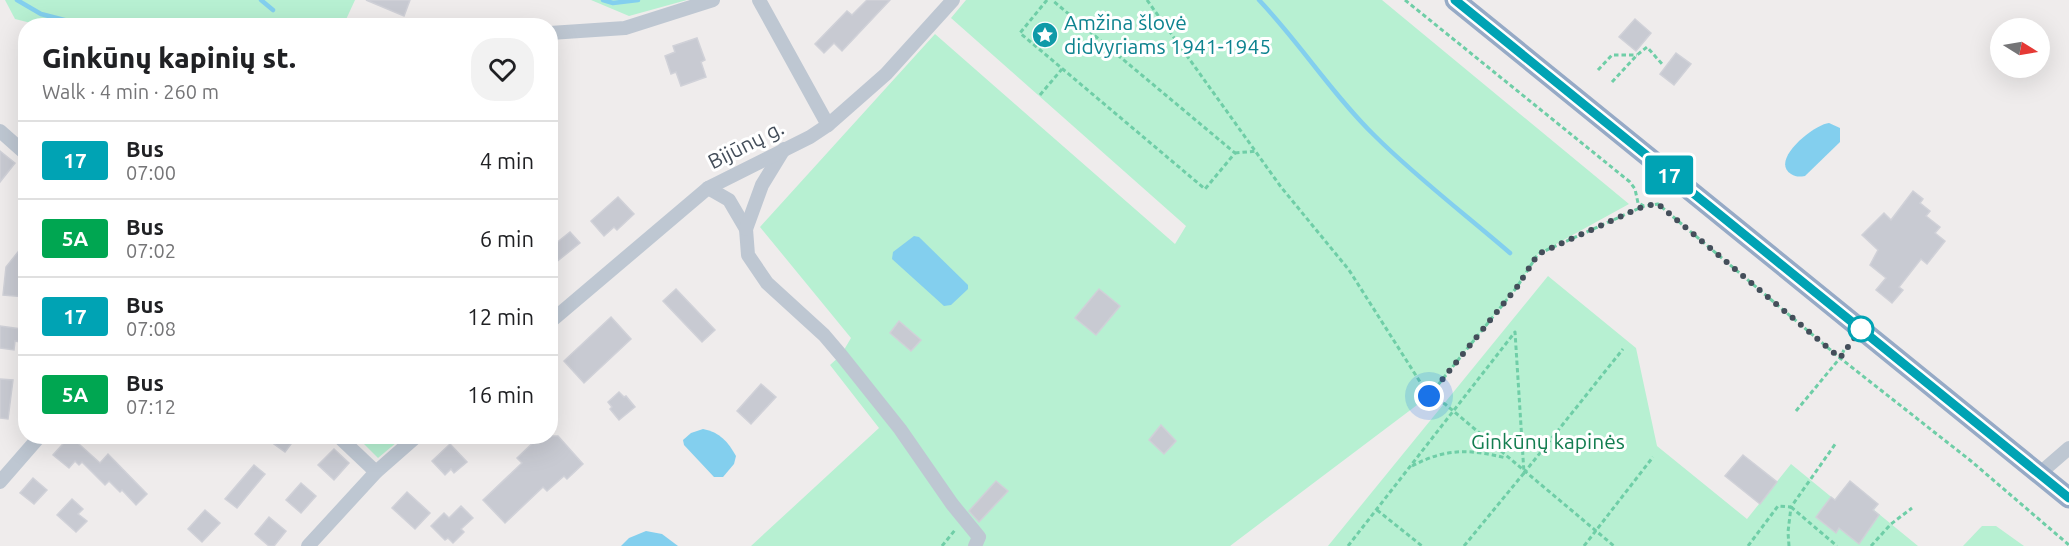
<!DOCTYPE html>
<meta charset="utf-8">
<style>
:root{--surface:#fff;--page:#f2f2f2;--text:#202124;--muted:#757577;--line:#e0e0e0}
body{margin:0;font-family:Ubuntu,sans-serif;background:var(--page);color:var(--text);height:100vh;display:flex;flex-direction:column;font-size:22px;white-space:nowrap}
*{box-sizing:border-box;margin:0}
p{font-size:20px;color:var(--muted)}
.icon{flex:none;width:33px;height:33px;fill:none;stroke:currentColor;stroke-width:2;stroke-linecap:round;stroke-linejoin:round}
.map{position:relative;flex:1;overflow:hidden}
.details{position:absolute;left:18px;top:18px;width:540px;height:426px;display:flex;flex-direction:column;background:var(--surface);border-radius:24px;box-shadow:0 6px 24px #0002}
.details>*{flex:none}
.badge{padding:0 12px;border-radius:4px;font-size:21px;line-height:39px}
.needle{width:39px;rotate:101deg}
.fabs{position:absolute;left:1990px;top:18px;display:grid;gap:12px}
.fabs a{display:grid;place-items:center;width:60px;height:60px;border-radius:50%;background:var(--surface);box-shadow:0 6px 24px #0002;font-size:30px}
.you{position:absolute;width:30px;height:30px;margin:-15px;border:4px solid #fff;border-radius:50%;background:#1a73e8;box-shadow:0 0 0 9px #1a73e833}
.map>.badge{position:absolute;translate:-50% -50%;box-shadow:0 0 0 3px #fff}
.round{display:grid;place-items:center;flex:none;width:63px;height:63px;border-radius:24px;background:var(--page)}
.summary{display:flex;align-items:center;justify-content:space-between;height:102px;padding:0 24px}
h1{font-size:28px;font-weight:800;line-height:45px}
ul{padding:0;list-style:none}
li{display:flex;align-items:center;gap:18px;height:78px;padding:0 24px;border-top:2px solid var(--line)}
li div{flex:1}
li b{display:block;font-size:22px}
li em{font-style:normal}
li .badge{min-width:66px;font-weight:700;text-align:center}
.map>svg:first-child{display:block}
</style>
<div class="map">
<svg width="2069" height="546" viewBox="0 0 2069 546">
<rect width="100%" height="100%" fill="#efecec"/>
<g fill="#b7f0d2">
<path d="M5,0H355L343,26L39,25L15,19Z"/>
<path d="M591,0H687L629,16Z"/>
<path d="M966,0H1382L1629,204L1538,254L1517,287L1429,396L1230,546H751L879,428L830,365L841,355L851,338L760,227L935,34L1175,244L1186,226L951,18Z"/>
<path d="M1548,276L1636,348L1657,446L1747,519L1791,464L1835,500L1850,481L1878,504L1874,510L1918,546H1328Z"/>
<path d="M357,437H403L378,458Z"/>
<path d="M1982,526H1996L2024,546H1963Z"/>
</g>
<g fill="#83cfee">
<path d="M1829,123L1840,128V142L1805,176C1799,177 1796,177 1791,174C1769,160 1815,124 1829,123Z"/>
<path d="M914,236L919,237L968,285V289L951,305L944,306L892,259L893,252Z"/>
<path d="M703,429C720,432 728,442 736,456L734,464L723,477H714L684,445L683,440L691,433Z"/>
<path d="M646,531L662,534L678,546H621L629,538Z"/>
</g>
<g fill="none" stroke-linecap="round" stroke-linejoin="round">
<g stroke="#83cfee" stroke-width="4.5">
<path d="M17,0L41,14L76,23"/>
<path d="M261,0L273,10"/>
<path d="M603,0L613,3L638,0"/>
<path d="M1259,0C1300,43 1332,94 1375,136C1415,176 1466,215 1510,253"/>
</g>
</g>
<g fill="#c8cad2" stroke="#d0d1d8" stroke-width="1.5">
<path d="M366,0H410L404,16Z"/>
<path d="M867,0H890L842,51L834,43L824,53L815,44L847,11L852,15Z"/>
<path d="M1635,19L1651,33L1636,51L1619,37Z"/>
<path d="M697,38L705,60L701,62L706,77L681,86L676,72L671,74L665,56L675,52L673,46Z"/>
<path d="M1676,53L1691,64L1674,85L1660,74Z"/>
<path d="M0,151L15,163L0,182Z"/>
<path d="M1913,191L1923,199L1920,203L1930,211L1926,216L1940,227L1935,233L1945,241L1927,264L1921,259L1899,287L1903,290L1892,303L1876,290L1886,278L1870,265L1878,250L1862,235L1884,213L1891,220Z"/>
<path d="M618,197L634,214L617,230L614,227L604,236L591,221Z"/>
<path d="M570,232L580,243L550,267V248Z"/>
<path d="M26,242V297L3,295L6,267Z"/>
<path d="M676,289L715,330L702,342L663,301Z"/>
<path d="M1099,289L1120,306L1096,335L1075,318Z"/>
<path d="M611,317L631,339L584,383L564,361Z"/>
<path d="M899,321L921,340L911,351L890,333Z"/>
<path d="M0,326L21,329L20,342L15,341L14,350L0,348Z"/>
<path d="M0,379L13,380L8,419L0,418Z"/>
<path d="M761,384L776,397L751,424L737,411Z"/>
<path d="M619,392L624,397L626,396L635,407L619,420L610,409L612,407L608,402Z"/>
<path d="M1161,425L1176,441L1164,454L1149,440Z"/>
<path d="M70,436L100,463L108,454L147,494L136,505L122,490L120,492L109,481L105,485L82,462L79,465L75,461L69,468L53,455Z"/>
<path d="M280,436H297L285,452L274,444Z"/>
<path d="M540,436H558L583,464L567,479L564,476L547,491L543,487L505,523L483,500L522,463L517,458Z"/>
<path d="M450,444L467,462L454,473L451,469L445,475L432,461Z"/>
<path d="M334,449L349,463L334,480L318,465Z"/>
<path d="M1743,455L1777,482L1760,504L1725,476Z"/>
<path d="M254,465L265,474L237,508L225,499Z"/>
<path d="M33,478L47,490L34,504L20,493Z"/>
<path d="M996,481L1008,491L979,522L969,511Z"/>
<path d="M1850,481L1878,504L1873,510L1879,515L1859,544L1839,528L1836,533L1816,517L1831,497L1835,500Z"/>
<path d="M301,483L316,496L301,513L286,500Z"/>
<path d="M407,492L430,513L415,529L392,508Z"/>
<path d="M72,499L83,509L78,514L87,521L76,532L57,515Z"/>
<path d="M461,506L473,518L461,529L464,532L453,543L448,538L445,540L431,526L444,513L449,518Z"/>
<path d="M205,510L220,523L202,542L188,529Z"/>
<path d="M269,517L286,531L274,546H269L255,534Z"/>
</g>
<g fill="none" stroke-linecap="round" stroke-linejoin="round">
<g stroke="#6fcea7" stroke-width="3" stroke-dasharray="4.5 3" stroke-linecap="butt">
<path d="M1047,0L1020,33L1205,189L1235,153L1052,0"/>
<path d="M1147,0L1281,187L1349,270L1429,396L1445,404L1614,546"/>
<path d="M1405,0L1630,182L1635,189L1638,203L1644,206L1658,204L1840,358L1971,461L2069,545"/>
<path d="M1598,70L1612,55H1637"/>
<path d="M1612,82L1637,55L1647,47L1663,65"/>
<path d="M1040,95L1062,69"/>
<path d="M1235,153L1257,151"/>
<path d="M1429,396L1517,287L1538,254L1644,206"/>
<path d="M1796,411L1840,358L1844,350"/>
<path d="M379,436L382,440L385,436"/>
<path d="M1412,466C1446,448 1470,449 1506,458"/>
<path d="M1791,507L1837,546"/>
<path d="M1377,510L1422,546"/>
<path d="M942,546L955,530"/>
<path d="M1348,546L1515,332L1524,473L1623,349"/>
<path d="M1464,546L1524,473"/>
<path d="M1584,546L1653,457"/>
<path d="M1748,546L1778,506L1791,507L1836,443"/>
<path d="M1789,546L1788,532L1791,507"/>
<path d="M1871,546L1891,524L1912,508"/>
</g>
<g stroke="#bec7d2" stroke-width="14">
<path d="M759,0L828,125"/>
<path d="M550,33L625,28L713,0"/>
<path d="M0,131L26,154"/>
<path d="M708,188L729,200L746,229L748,255L767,283L824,335L841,355L900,429L952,504L979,537L975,546"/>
<path d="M746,229L762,185L784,149"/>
<path d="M550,322L708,188L810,137L828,125L886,74L953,0"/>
<path d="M338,436L376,472"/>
<path d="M2039,474L2069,448"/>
<path d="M0,482L40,436"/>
<path d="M308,546L376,472L417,436"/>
</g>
<path stroke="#96aac6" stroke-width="21" d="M1455,0L2069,498"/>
</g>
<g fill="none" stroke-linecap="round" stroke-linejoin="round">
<g stroke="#fff" stroke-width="14">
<path id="line" d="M1455,0L2069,498"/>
</g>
<use href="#line" stroke="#00a3b4" stroke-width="9"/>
<path stroke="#444e5a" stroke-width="6" stroke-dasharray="0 10.8" d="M1429,396L1517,287L1538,254L1644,206L1658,204L1840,358L1861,329"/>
</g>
<defs>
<g id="sight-disc" transform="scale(1.35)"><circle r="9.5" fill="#0f9aa8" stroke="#fff"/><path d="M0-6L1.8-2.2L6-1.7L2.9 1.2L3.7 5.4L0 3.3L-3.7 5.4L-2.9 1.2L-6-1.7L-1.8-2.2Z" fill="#fff"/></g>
</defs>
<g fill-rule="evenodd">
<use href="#sight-disc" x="1045" y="35"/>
</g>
<circle fill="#fff" stroke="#00a3b4" stroke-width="3" cx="1861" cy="329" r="12"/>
<g text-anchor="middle" stroke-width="6" stroke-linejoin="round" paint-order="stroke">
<g font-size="21" fill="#0d838f" stroke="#fff" text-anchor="start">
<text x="1064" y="30">Amžina šlovė<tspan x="1064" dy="24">didvyriams 1941-1945</tspan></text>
</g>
<g font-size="21" fill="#444e5a" stroke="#fff">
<text transform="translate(746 145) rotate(-27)" y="7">Bijūnų g.</text>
</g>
<g font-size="21" fill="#137d50" stroke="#fff">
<text x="1548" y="449">Ginkūnų kapinės</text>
</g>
</g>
</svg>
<div class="fabs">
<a><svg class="needle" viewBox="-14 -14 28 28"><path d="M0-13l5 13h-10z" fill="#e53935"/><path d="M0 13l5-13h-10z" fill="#757577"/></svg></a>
</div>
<div class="you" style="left:1429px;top:396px"></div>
<b class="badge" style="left:1669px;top:175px;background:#00a3b4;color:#fff">17</b>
<section class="details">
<div class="summary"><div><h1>Ginkūnų kapinių st.</h1><p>Walk · 4 min · 260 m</p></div><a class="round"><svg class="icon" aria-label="heart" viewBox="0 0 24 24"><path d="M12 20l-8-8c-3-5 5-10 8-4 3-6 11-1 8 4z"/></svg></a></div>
<ul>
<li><span class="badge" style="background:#00a3b4;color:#fff">17</span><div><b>Bus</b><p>07:00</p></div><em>4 min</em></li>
<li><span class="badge" style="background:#00a651;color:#fff">5A</span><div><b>Bus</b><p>07:02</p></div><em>6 min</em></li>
<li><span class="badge" style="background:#00a3b4;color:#fff">17</span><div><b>Bus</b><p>07:08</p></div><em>12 min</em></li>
<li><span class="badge" style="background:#00a651;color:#fff">5A</span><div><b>Bus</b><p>07:12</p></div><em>16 min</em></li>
</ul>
</section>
</div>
